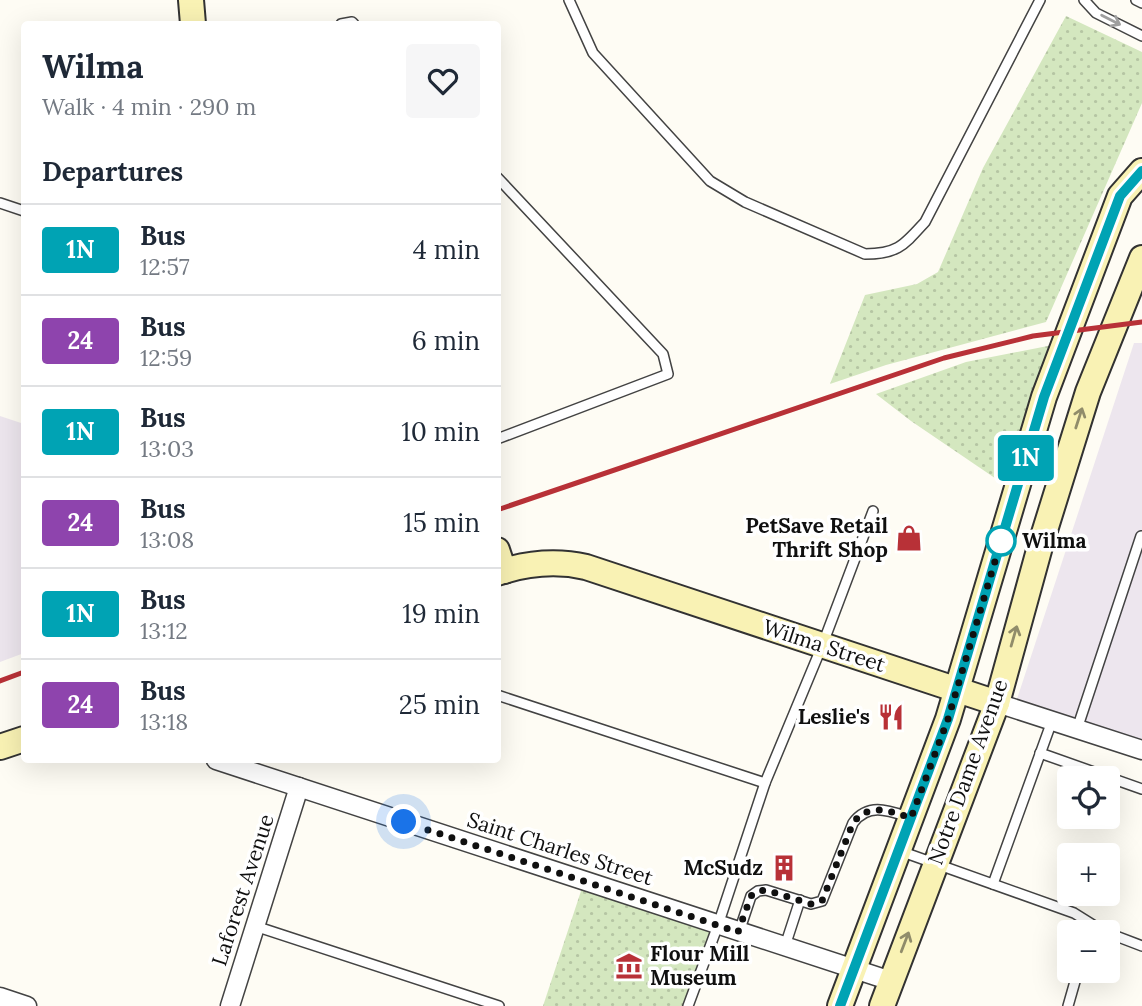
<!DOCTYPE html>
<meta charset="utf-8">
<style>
:root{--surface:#fff;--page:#f6f6f7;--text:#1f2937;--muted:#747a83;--line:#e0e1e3}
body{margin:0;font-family:Lora,serif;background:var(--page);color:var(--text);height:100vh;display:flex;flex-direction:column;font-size:26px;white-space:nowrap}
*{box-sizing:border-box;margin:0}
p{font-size:23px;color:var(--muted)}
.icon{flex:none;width:38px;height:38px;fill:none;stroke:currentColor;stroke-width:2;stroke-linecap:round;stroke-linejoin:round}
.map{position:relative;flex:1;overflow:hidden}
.drawer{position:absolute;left:21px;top:21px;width:480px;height:742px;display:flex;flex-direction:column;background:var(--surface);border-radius:7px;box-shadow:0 7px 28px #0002}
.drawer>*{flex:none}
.badge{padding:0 14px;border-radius:5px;font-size:24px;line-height:46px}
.fabs{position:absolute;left:1057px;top:766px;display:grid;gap:14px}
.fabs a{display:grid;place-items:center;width:63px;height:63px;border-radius:7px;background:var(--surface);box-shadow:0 7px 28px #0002;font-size:35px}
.you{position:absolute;width:35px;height:35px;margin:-18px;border:5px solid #fff;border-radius:50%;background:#1a73e8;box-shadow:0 0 0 10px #1a73e833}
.map>.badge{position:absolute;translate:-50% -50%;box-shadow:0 0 0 4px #fff}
h2{padding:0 21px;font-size:26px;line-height:63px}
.round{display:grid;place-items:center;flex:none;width:74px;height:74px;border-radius:7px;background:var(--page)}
.head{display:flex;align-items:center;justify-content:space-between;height:119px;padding:0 21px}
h1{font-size:33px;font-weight:800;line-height:52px}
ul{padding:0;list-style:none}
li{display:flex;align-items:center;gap:21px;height:91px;padding:0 21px;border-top:2px solid var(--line)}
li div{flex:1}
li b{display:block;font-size:26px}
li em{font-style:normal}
li .badge{min-width:77px;font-weight:700;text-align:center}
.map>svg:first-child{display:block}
</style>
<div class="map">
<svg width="1142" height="1006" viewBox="0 0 1142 1006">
<defs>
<pattern id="park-dots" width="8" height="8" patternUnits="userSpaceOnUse" patternTransform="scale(1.75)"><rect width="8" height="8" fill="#d4e7bf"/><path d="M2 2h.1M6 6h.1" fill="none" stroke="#b5c5a3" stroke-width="1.8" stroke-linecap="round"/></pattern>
</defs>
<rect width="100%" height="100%" fill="#fefcf4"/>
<g fill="#ede6ee">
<path d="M1134,343H1142V753L1013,711Z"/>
<path d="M0,416L24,424V653L0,662Z"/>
</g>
<g fill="url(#park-dots)">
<path d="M1066,16L1142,52V103L1046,322L886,365L830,384L865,295L917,284L938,272L983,168Z"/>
<path d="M1063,343L1014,491L911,421L876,394L966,362Z"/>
<path d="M584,882L716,926L686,1006H543Z"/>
</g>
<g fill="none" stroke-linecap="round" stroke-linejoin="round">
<g stroke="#434343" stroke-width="12">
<g id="lane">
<path d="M569,0L593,53L710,181L745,202L865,254C898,254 904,245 925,222L1040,0"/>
<path d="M1084,0L1096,13L1142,36"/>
<path d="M1136,0L1142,3"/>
<path d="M341,24L352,22L354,24"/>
<path d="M497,177L663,354L668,374L497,439"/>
<path d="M0,203L24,211"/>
<path d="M497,695L765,783"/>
<path d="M1077,729L1141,536"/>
<path d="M1040,753L1142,789"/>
<path d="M900,851L1074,913L1106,933"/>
<path d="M993,884L1052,721"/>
<path d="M255,926L499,1006"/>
<path d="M739,932L751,896L758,891L766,890L811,904L822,901L853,823C868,803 887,810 908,817"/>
<path d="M1108,933L1142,946"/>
<path d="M785,946L800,900"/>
<path d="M688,1006L718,925L765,783L822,646L873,511"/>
<path d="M1068,1006L1078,971"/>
</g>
</g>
<g stroke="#434343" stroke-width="21">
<g id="street">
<path d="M997,703L1142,750"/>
<path d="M216,760L891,981"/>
<path d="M0,997L27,1006"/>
<path d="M230,1006L299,787"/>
</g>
</g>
<g stroke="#323232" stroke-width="28">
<g id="secondary">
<path d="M191,0L193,24"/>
<path d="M497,550L504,571"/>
<path d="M497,573C527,563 555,560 586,567L997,703"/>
<path d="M0,747L24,739"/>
<path d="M840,1006L948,719L1044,397L1120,196L1142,171"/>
<path d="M882,1006L997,703L1041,543L1088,392L1142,258"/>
</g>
</g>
<use href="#lane" stroke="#fff" stroke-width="9"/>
<use href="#street" stroke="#fff" stroke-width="18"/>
<use href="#secondary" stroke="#f9f2b4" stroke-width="24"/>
<g stroke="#b83137" stroke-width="5">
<path d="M497,510L944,358L1033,336L1142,322"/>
<path d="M0,681L24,672"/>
</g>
</g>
<defs><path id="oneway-shaft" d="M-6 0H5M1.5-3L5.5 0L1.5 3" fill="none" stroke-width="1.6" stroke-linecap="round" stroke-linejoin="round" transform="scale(1.75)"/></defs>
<use stroke="#9f9f9f" href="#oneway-shaft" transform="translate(1111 20) rotate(27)"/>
<g stroke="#908c6a">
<use href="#oneway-shaft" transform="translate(1079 418) rotate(-72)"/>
<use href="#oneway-shaft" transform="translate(1014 636) rotate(-74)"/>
<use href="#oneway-shaft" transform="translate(905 942) rotate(-69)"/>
</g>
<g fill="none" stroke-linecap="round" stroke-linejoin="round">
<g stroke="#fff" stroke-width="16">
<path id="line" d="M840,1006L948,719L1044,397L1120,196L1142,171"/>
</g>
<use href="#line" stroke="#00a3b4" stroke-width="10"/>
<path stroke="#101010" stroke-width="7" stroke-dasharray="0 12.6" d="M404,822L738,932L751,896L758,891L766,890L811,904L822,901L853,823C869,802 889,811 911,818L948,719L1001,541"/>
</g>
<defs>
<g id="shop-bare" transform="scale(2.1)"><path d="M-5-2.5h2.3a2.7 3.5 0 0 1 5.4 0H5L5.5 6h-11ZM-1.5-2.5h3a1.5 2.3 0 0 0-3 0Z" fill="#b83137" stroke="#fff" stroke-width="2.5" paint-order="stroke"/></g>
<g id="restaurant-bare" transform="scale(2.1)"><path d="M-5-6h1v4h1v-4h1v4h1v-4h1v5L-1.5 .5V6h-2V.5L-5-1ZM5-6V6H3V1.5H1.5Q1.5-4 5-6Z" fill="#b83137" stroke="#fff" stroke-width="2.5" paint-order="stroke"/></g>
<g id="building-bare" transform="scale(2.1)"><path d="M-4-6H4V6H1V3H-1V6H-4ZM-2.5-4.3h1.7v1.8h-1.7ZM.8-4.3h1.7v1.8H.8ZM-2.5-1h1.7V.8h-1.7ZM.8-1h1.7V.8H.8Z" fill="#b83137" stroke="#fff" stroke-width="2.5" paint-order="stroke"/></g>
<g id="museum-bare" transform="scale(2.1)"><path d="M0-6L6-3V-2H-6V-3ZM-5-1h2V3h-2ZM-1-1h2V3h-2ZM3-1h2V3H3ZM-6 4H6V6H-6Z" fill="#b83137" stroke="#fff" stroke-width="2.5" paint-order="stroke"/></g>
</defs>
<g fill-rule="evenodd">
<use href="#shop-bare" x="909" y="538"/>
<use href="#restaurant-bare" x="891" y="717"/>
<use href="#building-bare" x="784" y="868"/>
<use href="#museum-bare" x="629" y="966"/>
</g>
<circle fill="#fff" stroke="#00a3b4" stroke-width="3.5" cx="1001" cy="541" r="14"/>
<g text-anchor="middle" stroke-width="7" stroke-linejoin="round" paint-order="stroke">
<g font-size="21" font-weight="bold" fill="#101010" stroke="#fff" text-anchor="end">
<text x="888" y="533">PetSave Retail<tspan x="888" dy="24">Thrift Shop</tspan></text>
<text x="870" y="724">Leslie's</text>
<text x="763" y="875">McSudz</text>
<text x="650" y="961" text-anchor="start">Flour Mill<tspan x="650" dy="24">Museum</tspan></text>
</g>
<g font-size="21" font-weight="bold" fill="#101010" stroke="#fff" text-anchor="start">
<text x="1022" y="548">Wilma</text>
</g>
<g font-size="21" fill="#101010" stroke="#fff">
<text transform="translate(824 646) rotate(18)" y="7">Wilma Street</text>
<text transform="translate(968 772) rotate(-70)" y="7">Notre Dame Avenue</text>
<text transform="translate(560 849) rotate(18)" y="7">Saint Charles Street</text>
<text transform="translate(243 890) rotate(-72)" y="7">Laforest Avenue</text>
</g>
</g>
</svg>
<div class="fabs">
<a><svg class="icon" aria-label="locate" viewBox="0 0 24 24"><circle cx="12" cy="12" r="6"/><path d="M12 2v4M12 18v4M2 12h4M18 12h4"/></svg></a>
<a>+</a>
<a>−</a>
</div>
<div class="you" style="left:404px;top:822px"></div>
<b class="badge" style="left:1026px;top:458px;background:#00a3b4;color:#fff">1N</b>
<section class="drawer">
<div class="head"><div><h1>Wilma</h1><p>Walk · 4 min · 290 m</p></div><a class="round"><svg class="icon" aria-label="heart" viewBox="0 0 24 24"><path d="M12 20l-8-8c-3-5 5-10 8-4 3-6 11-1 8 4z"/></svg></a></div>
<h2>Departures</h2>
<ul>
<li><span class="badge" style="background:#00a3b4;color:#fff">1N</span><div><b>Bus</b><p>12:57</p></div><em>4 min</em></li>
<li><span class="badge" style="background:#8e44ad;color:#fff">24</span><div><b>Bus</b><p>12:59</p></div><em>6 min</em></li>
<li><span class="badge" style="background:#00a3b4;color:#fff">1N</span><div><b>Bus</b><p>13:03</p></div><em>10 min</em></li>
<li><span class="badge" style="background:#8e44ad;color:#fff">24</span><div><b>Bus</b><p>13:08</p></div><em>15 min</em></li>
<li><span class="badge" style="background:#00a3b4;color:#fff">1N</span><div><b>Bus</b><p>13:12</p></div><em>19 min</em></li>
<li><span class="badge" style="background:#8e44ad;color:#fff">24</span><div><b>Bus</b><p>13:18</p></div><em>25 min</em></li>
</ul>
</section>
</div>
